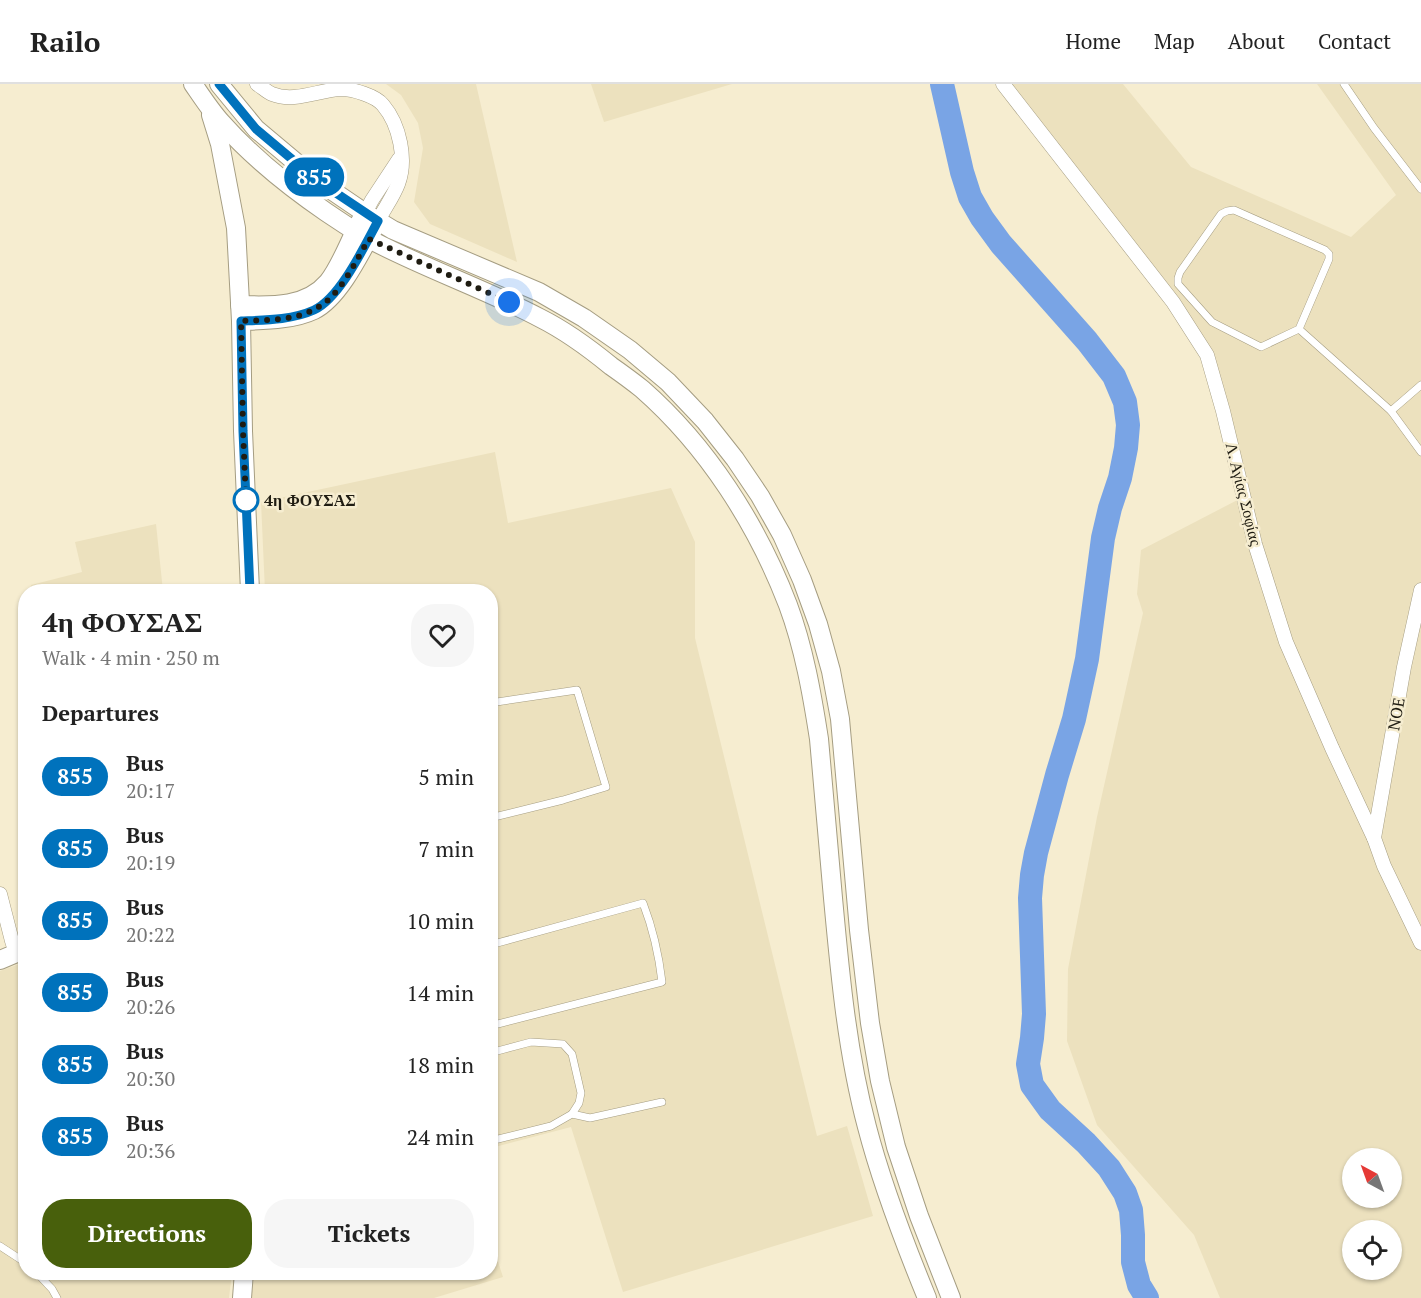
<!DOCTYPE html>
<meta charset="utf-8">
<style>
:root{--surface:#fff;--page:#f6f6f6;--text:#222;--muted:#767676;--line:#e0e0e0;--accent:#48600c}
body{margin:0;font-family:"PT Serif",serif;background:var(--page);color:var(--text);height:100vh;display:flex;flex-direction:column;font-size:22px;white-space:nowrap}
*{box-sizing:border-box;margin:0}
p{font-size:20px;color:var(--muted)}
.icon{flex:none;width:33px;height:33px;fill:none;stroke:currentColor;stroke-width:2;stroke-linecap:round;stroke-linejoin:round}
.map{position:relative;flex:1;overflow:hidden}
.details{position:absolute;left:18px;top:500px;width:480px;height:696px;display:flex;flex-direction:column;background:var(--surface);border-radius:24px;box-shadow:0 2px 4px #0004}
.details>*{flex:none}
.badge{padding:0 12px;border-radius:20px;font-size:21px;line-height:39px}
.needle{width:39px;rotate:319deg}
.tools{position:absolute;left:1342px;top:1064px;display:grid;gap:12px}
.tools a{display:grid;place-items:center;width:60px;height:60px;border-radius:50%;background:var(--surface);box-shadow:0 2px 4px #0004;font-size:30px}
.you{position:absolute;width:30px;height:30px;margin:-15px;border:4px solid #fff;border-radius:50%;background:#1a73e8;box-shadow:0 0 0 9px #1a73e833}
.map>.badge{position:absolute;translate:-50% -50%;box-shadow:0 0 0 3px #fff}
h2{padding:0 24px;font-size:22px;line-height:54px}
.round{display:grid;place-items:center;flex:none;width:63px;height:63px;border-radius:24px;background:var(--page)}
.headline{display:flex;align-items:center;justify-content:space-between;height:102px;padding:0 24px}
h1{font-size:28px;font-weight:600;line-height:45px}
.action{display:flex;gap:12px;margin-top:auto;padding:12px 24px}
.action a{flex:1;height:69px;border-radius:24px;background:var(--accent);color:#fff;font-size:24px;font-weight:600;line-height:69px;text-align:center}
.action a+a{background:var(--page);color:var(--text)}
ul{padding:0;list-style:none}
li{display:flex;align-items:center;gap:18px;height:72px;padding:0 24px}
li div{flex:1}
li b{display:block;font-size:22px}
li em{font-style:normal}
li .badge{min-width:66px;font-weight:700;text-align:center}
header{display:flex;align-items:center;gap:36px;box-sizing:border-box;height:84px;padding:0 30px;background:var(--surface);border-bottom:2px solid var(--line)}
header strong{font-size:28px}
nav{display:flex;gap:33px;margin-inline-start:auto;font-size:21px}
.map>svg:first-child{display:block}
</style>
<header>
<strong>Railo</strong>
<nav><a>Home</a><a>Map</a><a>About</a><a>Contact</a></nav>
</header>
<div class="map">
<svg width="1421" height="1214" viewBox="0 0 1421 1214">
<rect width="100%" height="100%" fill="#f6edd0"/>
<g fill="#ece1be" fill-rule="evenodd">
<path d="M386,0H476L517,178L430,140L414,118L423,64L418,39L401,11Z"/>
<path d="M591,0H732L604,38Z"/>
<path d="M1011,0H1123L1191,83L1351,153L1396,111L1317,0H1421V1214H1220L1194,1151L1097,1041L1067,957L1068,885L1097,733L1143,529L1137,510L1141,466L1249,410L1213,271ZM1353,1074H1392V1113H1353ZM1353,1146H1392V1185H1353Z"/>
<path d="M495,368L508,439L671,404L695,458V554L817,1052L847,1042L873,1132L623,1208L571,1043L491,1064L490,507H265L261,418Z"/>
<path d="M156,440L163,507H33L31,501L82,488L75,458Z"/>
<path d="M25,878L26,1188H232L229,1214H0V887Z"/>
<path d="M491,1156L503,1193L434,1214H251L255,1188H490Z"/>
</g>
<g fill="none" stroke-linecap="round" stroke-linejoin="round">
<path stroke="#79a4e5" stroke-width="24" d="M942,0L962,88L970,113L982,134L1001,160L1087,257L1114,292L1125,318L1128,341L1126,364L1120,394L1110,424L1103,454L1087,575L1074,635L1057,691L1036,769L1032,791L1030,814L1034,930L1032,954L1028,980L1032,1001L1050,1026L1086,1059L1109,1084L1125,1109L1131,1126L1133,1151V1178L1139,1201L1147,1214"/>
<g stroke="#a59d82" stroke-width="8">
<g id="service">
<path d="M1344,0L1374,44L1421,105"/>
<path d="M1299,245L1261,263L1212,238L1178,200V194L1180,188L1221,130L1227,127L1234,126L1325,166L1329,170V175L1299,245L1391,327"/>
<path d="M1421,301L1391,327L1421,368"/>
<path d="M490,619L577,606L606,703L563,716L490,734"/>
<path d="M490,861L643,819C653,845 659,872 662,898L490,942"/>
<path d="M490,969L531,958L563,960L572,970L581,1009L579,1019L572,1030L551,1042L490,1057"/>
<path d="M572,1030L590,1034L662,1018"/>
<path d="M0,1162L26,1179"/>
<path d="M36,1188L52,1205L57,1214"/>
</g>
</g>
<g stroke="#a59d82" stroke-width="15">
<g id="minor">
<path d="M257,0C262,3 267,8 272,10C294,19 319,6 341,5C353,5 376,12 383,21C400,41 407,76 398,100C393,113 384,125 378,137"/>
<path d="M1003,0L1173,218L1207,271L1223,327L1255,460L1286,558L1332,664L1374,754L1384,782L1421,859"/>
<path d="M365,129L372,116L399,75"/>
<path d="M1374,754L1404,583L1421,506"/>
<path d="M0,810L12,857L16,869"/>
</g>
</g>
<g stroke="#a59d82" stroke-width="20">
<g id="tertiary">
<path d="M193,0C202,13 211,27 221,38C252,73 288,102 326,128C341,138 355,148 371,156C426,185 485,205 540,234C566,247 589,264 611,282C621,289 632,297 642,305C707,362 757,440 788,521C804,564 812,610 819,655C824,708 828,761 833,814C840,890 847,968 867,1043C882,1101 904,1158 927,1214"/>
<path d="M219,0L256,45L318,97L365,129L393,146L539,208L584,234L630,266L668,298L705,337L735,375L760,412L782,451L802,496L818,540L831,587L840,635L859,846L870,939L880,997L896,1063L919,1132L951,1214"/>
<path d="M211,31L220,60L236,144L241,237L243,347L250,507"/>
<path d="M240,221C271,222 306,224 328,198C341,182 350,155 361,136"/>
<path d="M241,237C265,236 293,236 314,226C339,214 361,168 374,144"/>
<path d="M0,876L26,865"/>
<path d="M242,1214L244,1188"/>
</g>
</g>
<use href="#service" stroke="#fff" stroke-width="7"/>
<use href="#minor" stroke="#fff" stroke-width="14"/>
<use href="#tertiary" stroke="#fff" stroke-width="18"/>
</g>
<g fill="none" stroke-linecap="round" stroke-linejoin="round">
<g stroke="#fff" stroke-width="14">
<path id="line" d="M219,0L256,45L318,97L378,137C364,163 340,214 314,226C292,236 265,236 241,237L243,347L250,507"/>
</g>
<use href="#line" stroke="#0072bc" stroke-width="9"/>
<path stroke="#1f1c12" stroke-width="6" stroke-dasharray="0 10.8" d="M246,416L243,347L241,237C265,236 294,237 315,225C341,212 354,179 369,155L509,218"/>
</g>
<circle fill="#fff" stroke="#0072bc" stroke-width="3" cx="246" cy="416" r="12"/>
<g text-anchor="middle" stroke-width="5" stroke-linejoin="round" paint-order="stroke">
<g font-size="16" fill="#1f1c12" stroke="#f6edd0">
<text transform="translate(1244 410) rotate(76)" y="6">Λ. Αγίας Σοφίας</text>
<text transform="translate(1396 630) rotate(-80)" y="6">NOE</text>
</g>
<g font-size="16" font-weight="bold" fill="#1f1c12" stroke="#f6edd0" text-anchor="start">
<text x="264" y="422">4η ΦΟΥΣΑΣ</text>
</g>
</g>
</svg>
<div class="tools">
<a><svg class="needle" viewBox="-14 -14 28 28"><path d="M0-13l5 13h-10z" fill="#e53935"/><path d="M0 13l5-13h-10z" fill="#767676"/></svg></a>
<a><svg class="icon" aria-label="locate" viewBox="0 0 24 24"><circle cx="12" cy="12" r="6"/><path d="M12 2v4M12 18v4M2 12h4M18 12h4"/></svg></a>
</div>
<div class="you" style="left:509px;top:218px"></div>
<b class="badge" style="left:314px;top:93px;background:#0072bc;color:#fff">855</b>
<section class="details">
<div class="headline"><div><h1>4η ΦΟΥΣΑΣ</h1><p>Walk · 4 min · 250 m</p></div><a class="round"><svg class="icon" aria-label="heart" viewBox="0 0 24 24"><path d="M12 20l-8-8c-3-5 5-10 8-4 3-6 11-1 8 4z"/></svg></a></div>
<h2>Departures</h2>
<ul>
<li><span class="badge" style="background:#0072bc;color:#fff">855</span><div><b>Bus</b><p>20:17</p></div><em>5 min</em></li>
<li><span class="badge" style="background:#0072bc;color:#fff">855</span><div><b>Bus</b><p>20:19</p></div><em>7 min</em></li>
<li><span class="badge" style="background:#0072bc;color:#fff">855</span><div><b>Bus</b><p>20:22</p></div><em>10 min</em></li>
<li><span class="badge" style="background:#0072bc;color:#fff">855</span><div><b>Bus</b><p>20:26</p></div><em>14 min</em></li>
<li><span class="badge" style="background:#0072bc;color:#fff">855</span><div><b>Bus</b><p>20:30</p></div><em>18 min</em></li>
<li><span class="badge" style="background:#0072bc;color:#fff">855</span><div><b>Bus</b><p>20:36</p></div><em>24 min</em></li>
</ul>
<div class="action"><a>Directions</a><a>Tickets</a></div>
</section>
</div>
